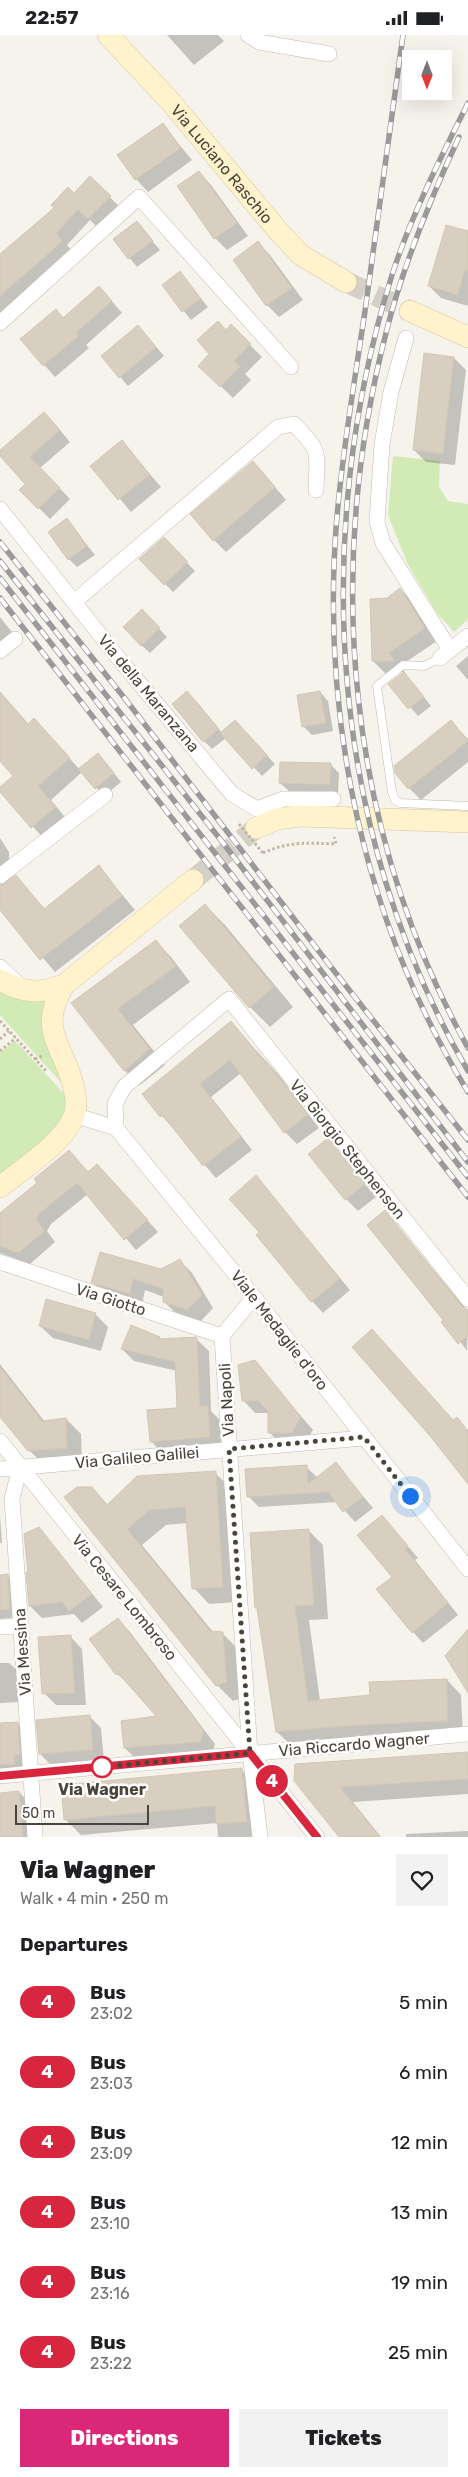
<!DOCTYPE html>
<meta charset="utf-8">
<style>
:root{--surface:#fff;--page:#f2f2f2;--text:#202124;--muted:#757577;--accent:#db2777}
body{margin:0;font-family:Rubik,sans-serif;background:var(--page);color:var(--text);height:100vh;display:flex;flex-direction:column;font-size:19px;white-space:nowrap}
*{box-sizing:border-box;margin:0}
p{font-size:16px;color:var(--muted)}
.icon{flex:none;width:28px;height:28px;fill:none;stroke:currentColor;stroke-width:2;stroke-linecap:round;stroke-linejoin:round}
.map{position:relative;height:1802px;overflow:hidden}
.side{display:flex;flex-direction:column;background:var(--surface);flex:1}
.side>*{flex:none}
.badge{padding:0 10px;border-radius:16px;font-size:18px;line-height:32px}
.needle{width:32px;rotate:180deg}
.buttons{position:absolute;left:402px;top:15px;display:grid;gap:10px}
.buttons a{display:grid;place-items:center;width:50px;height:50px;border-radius:0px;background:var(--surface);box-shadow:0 5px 20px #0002;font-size:25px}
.scale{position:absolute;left:15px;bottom:12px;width:134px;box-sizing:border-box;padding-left:5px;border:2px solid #4b4439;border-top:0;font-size:14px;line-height:18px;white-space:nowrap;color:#4b4439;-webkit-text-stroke:4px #fff;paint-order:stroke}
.you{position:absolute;width:25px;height:25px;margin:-12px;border:4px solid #fff;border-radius:50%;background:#1a73e8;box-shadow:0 0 0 8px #1a73e833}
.map>.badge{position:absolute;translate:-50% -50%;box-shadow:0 0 0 2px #fff}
h2{padding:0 20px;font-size:19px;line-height:45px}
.round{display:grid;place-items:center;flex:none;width:52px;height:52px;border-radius:0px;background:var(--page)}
.headline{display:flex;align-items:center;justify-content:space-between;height:85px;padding:0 20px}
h1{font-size:24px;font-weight:800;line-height:38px}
.cta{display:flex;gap:10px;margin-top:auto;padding:10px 20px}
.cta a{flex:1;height:58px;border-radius:0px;background:var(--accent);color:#fff;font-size:20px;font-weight:800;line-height:58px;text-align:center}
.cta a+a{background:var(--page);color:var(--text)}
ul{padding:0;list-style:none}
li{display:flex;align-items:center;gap:15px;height:70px;padding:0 20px}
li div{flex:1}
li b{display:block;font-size:19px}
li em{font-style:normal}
li .badge{min-width:55px;font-weight:700;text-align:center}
.status{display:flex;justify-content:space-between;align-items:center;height:35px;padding:0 25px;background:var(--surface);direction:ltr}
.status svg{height:14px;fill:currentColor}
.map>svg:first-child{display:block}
</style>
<div class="status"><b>22:57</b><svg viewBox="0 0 49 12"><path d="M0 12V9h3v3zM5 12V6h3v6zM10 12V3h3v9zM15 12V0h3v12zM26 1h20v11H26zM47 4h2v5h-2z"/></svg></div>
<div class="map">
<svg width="468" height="1802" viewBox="0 0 468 1802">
<rect width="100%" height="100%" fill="#f6f3ec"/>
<g fill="#d2eab5">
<path d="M393,421L440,426L439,452L448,466L468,469V584L454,597L437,578L408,530L388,480Z"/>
<path d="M0,946L56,963L74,1062L0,980Z"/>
<path d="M15,1006L72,1067L71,1080L0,1146V1018Z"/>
</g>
<g fill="#0003">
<path d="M167,0H218L224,6L194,30Z"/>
<path d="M163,90L192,125L148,157L136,144Z"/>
<path d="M199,137L211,150L248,201L227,215L215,203L179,152Z"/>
<path d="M90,143L121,173L100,195L90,185L67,210L74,218L0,282V221L74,159Z"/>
<path d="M137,188L160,215L137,232L114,204Z"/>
<path d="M468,197V271L441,263L429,251Z"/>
<path d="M258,208L270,220L303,265L279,282L267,270Z"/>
<path d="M180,238L208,272L191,285L163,250Z"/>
<path d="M110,264L122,278L86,310L89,313L55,342L22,305L56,276L64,284Z"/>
<path d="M231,291L262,322L245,339L251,345L233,363L200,331Z"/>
<path d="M146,300L164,321L128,351L103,322Z"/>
<path d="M454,323L466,335L455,430L426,427L414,415Z"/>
<path d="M55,389L70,407L40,433L70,464L50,484L21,455L27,449L0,417Z"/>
<path d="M122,407L161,452L131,477L92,431Z"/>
<path d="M265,440L286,465L226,517L214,505Z"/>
<path d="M67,485L95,520L77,532L69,524Z"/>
<path d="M164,504L195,536L173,557L141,524Z"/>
<path d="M400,554L412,566L437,606L400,631L405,637L385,638L373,626L387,564Z"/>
<path d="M0,582L20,607L0,621Z"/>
<path d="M150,584L167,602L150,618L141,610Z"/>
<path d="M468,621V645L456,631Z"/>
<path d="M412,647L431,671L418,681L390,649Z"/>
<path d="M0,657L29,690L47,698L80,735L106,728L121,747L104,761L82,737L51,765L68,786L45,805L0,755L15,741L0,724Z"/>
<path d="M320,657L328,666L333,696L312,700L303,691Z"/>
<path d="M196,666L222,698L243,695L275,729L262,741L226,703L212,714L204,706Z"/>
<path d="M451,687L468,704V727L421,765L409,753Z"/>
<path d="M330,729L339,738L338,757L289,756L280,748Z"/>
<path d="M0,803L9,817V847L16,842L45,874L99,832L135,875L55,937L0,873Z"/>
<path d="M205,870L225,890L293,972L270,992L250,972Z"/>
<path d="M155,906L171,922L190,947L133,990L165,1030L140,1050L124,1035L73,968Z"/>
<path d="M231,988L278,1039L319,1093L297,1109L285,1097L241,1038L211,1062L252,1115L216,1143L143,1059Z"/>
<path d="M328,1105L376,1162L358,1176L346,1164Z"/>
<path d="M69,1116L89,1138L108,1142L158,1197L136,1215L88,1159L51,1189L47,1196L55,1207L30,1229L0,1218V1180L39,1148Z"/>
<path d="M256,1142L350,1255L323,1278L312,1266L261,1197Z"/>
<path d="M385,1177L468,1276L467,1316L445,1285Z"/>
<path d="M180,1226L192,1238L213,1273L200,1287L177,1279L164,1267V1262L145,1255L142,1270L105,1259L93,1247L162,1235Z"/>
<path d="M95,1279L108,1292L101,1316L53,1303L40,1291Z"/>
<path d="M159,1303L161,1305L196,1304L209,1316L211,1376L219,1384L222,1414L163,1419L151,1406L179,1374L177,1336L134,1326L122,1314Z"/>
<path d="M254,1327L313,1395L304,1410H282L270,1398L269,1378H255L243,1365Z"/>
<path d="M0,1329L45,1387L66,1384L81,1399L82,1428L45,1431L29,1415L0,1380Z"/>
<path d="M336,1429L373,1473L355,1487L337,1467L259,1472L248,1461L306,1432L318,1443Z"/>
<path d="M215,1438L231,1453L238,1567L209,1569L194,1553L187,1488L166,1490L142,1510L213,1597L222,1598L238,1614L242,1663L233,1666L217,1650L92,1453L108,1470Z"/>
<path d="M0,1480L2,1508H0Z"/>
<path d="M382,1481L418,1523L415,1525L458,1580L423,1608L413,1597L394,1542Z"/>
<path d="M39,1493L103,1572L82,1588L74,1579L42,1583L30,1571V1538Z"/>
<path d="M308,1495L323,1510L328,1584L309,1585L320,1666L371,1661L447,1645L461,1660L463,1701L292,1711L277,1697L259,1576L256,1573Z"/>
<path d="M7,1541L16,1549L18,1582L0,1584V1542Z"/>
<path d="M117,1584L130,1597L215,1709L212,1719L137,1725L125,1713L158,1682L130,1650L117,1639L91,1604Z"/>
<path d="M70,1601L82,1614L86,1670H56L44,1658Z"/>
<path d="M0,1628H9L18,1636L19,1667L0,1668Z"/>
<path d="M89,1681L101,1693L104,1727L52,1731L40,1719Z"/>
<path d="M17,1688L32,1703L34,1735L0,1746V1690Z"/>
<path d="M468,1717V1759L353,1767L381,1802H340L303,1729Z"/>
<path d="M242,1735L257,1750L262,1802H218L217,1788L81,1800L66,1785Z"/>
<path d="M19,1757L31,1770L34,1802H0V1759Z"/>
<path d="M468,1796V1802H406V1799Z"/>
</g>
<g fill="#d8cfc1" stroke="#d3c7b4">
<path d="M163,88L181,113L135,145L117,120Z"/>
<path d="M199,136L237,188L214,204L177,151Z"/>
<path d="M90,141L111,161L88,184L78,175L56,198L63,206L0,261V219L54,173L51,170L68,152L74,158Z"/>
<path d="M137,186L153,206L128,224L113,204Z"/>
<path d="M446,190L468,196V236L465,235L458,260L428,251Z"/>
<path d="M258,206L292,253L266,271L233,225Z"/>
<path d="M180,236L201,264L182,277L162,250Z"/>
<path d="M99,251L112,266L76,298L79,301L43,331L20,304L56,274L63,283Z"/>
<path d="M218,286L226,295L231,289L251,309L234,326L240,332L220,352L198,331L209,319L197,305Z"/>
<path d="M138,290L156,312L119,343L101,321Z"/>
<path d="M424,318L454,322L443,419L413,415Z"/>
<path d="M44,377L60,395L30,422L60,453L38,474L19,455L25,449L0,421V415Z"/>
<path d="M122,405L150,440L118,465L90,431Z"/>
<path d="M253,426L275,452L213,506L190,479Z"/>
<path d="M67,483L87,511L68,525L48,497Z"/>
<path d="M164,502L188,527L164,550L139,524Z"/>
<path d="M400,553L425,593L389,618L395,626H372L370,564L387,563Z"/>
<path d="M142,574L160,593L141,611L123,592Z"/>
<path d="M404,637L424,662L408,674L388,649Z"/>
<path d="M187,656L219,694L203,707L172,669Z"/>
<path d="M320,656L326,688L302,692L297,660Z"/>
<path d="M0,657L28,689L34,683L70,723L38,751L56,772L31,793L0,757V752L13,741L0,726Z"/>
<path d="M235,685L267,720L252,734L220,698Z"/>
<path d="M451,685L468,706L408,754L395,738L394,731Z"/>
<path d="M98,718L114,738L95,754L78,734Z"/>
<path d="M280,727L331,728L330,750L279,748Z"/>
<path d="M99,830L122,861L40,925L0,875V850L16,840L44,874Z"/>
<path d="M205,869L274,952L249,973L179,891Z"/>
<path d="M156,905L176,931L118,974L150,1014L124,1036L71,968Z"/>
<path d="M231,986L265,1027L266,1026L308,1080L284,1098L230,1025L200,1049L241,1102L203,1131L163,1080L160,1082L142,1059Z"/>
<path d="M328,1103L365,1149L345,1165L308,1119Z"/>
<path d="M69,1115L88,1137L97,1129L148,1185L124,1205L77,1148L40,1178L36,1184L45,1196L18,1218L0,1211V1178L37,1148L34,1144Z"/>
<path d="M256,1140L340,1244L311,1267L256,1200L259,1197L229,1164Z"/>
<path d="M385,1175L461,1270L468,1275V1301L458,1309L441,1287L443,1285L367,1190Z"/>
<path d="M100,1217L161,1234L180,1224L202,1260L187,1275L163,1267V1254L133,1244L130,1259L91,1248Z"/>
<path d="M46,1264L96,1278L89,1305L39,1291Z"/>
<path d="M131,1290L160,1302L157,1304L197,1302L200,1371H208L210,1402L150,1407L147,1375L177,1373L175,1327L121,1314Z"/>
<path d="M372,1294L453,1385L457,1382L468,1396V1449L430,1401L352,1312Z"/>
<path d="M255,1325L301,1382L292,1398H268V1376L258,1366H242L238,1330Z"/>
<path d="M0,1332L42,1386L66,1383L67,1413L28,1416L0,1382Z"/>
<path d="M336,1427L363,1462L343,1477L328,1457L247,1462L245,1434L307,1430L308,1449Z"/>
<path d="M216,1436L223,1552L192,1554L185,1472L150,1475L127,1494L210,1596L223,1597L227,1647L216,1651L64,1462L77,1452H92L107,1470L137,1441Z"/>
<path d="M382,1480L408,1511L405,1514L448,1568L412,1598L376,1554L392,1542L357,1500Z"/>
<path d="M39,1492L92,1559L69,1576L62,1567L29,1571L26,1537H28L24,1499Z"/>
<path d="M309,1494L314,1570L295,1571L308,1666L370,1660L369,1647L447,1644L448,1686L359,1690L276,1697L257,1573H255L250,1498Z"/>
<path d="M8,1539L10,1574L0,1575V1540Z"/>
<path d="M118,1583L204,1696L200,1707L124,1713L121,1686L156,1681L118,1638L116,1640L89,1604Z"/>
<path d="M468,1594V1658L445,1621Z"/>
<path d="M71,1600L75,1658L42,1659L38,1602Z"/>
<path d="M90,1680L93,1715L39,1719L36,1685Z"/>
<path d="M18,1687L20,1720L14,1721L15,1729L0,1730V1688Z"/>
<path d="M468,1717V1744L340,1752L380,1802H339L294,1746L295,1729Z"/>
<path d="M242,1733L247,1787L216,1789L215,1771L64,1785L61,1750Z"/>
<path d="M19,1756L23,1802H0V1758Z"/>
</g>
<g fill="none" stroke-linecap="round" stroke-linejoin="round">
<g stroke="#d4d0c8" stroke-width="21" stroke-dasharray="21 11" stroke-linecap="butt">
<path d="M346,247L410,276"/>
<path d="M193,845L256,793"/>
</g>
<g stroke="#c2bbae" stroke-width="9">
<path id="lane" d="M440,623L424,631L403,630L377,651L392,757L395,765L400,768L468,771"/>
</g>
<g stroke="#c2bbae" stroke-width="16">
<g id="street">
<path d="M248,0L259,7L329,19"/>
<path d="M0,288L139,162L291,332"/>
<path d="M406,303L391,357L382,409L377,487L383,508L450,615"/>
<path d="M0,474L120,625L232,759L257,774L283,764H333"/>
<path d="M74,567L278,392L294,389C322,418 317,416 316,455"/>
<path d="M0,616L15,604"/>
<path d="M440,623L468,601"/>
<path d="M0,841L105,760"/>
<path d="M0,932L18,949"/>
<path d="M74,1080L116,1093L254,1262L468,1534"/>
<path d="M116,1093L115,1069L124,1052L229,964L468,1264"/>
<path d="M0,1227L222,1301"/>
<path d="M254,1262L222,1301L250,1718L260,1802"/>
<path d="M0,1406L317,1802"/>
<path d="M20,1432L12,1464L35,1802"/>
<path d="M0,1434L364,1403"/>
<path d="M0,1592L20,1591"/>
<path d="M0,1741L468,1699"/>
</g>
</g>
<g stroke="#d6c79b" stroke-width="22">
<g id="secondary">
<path id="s1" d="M108,0L170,66L279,197L301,220L346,247"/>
<path d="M410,276L468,302"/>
<path d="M256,793L277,784L300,781L468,787"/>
<path d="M0,945C23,958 39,959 64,950"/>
<path d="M0,1152C22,1134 64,1108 74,1081C77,1073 76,1062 74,1054C65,1010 36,998 64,950L193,845"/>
</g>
</g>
<g stroke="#c4b79f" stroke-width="3" stroke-dasharray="2.5 2.5" stroke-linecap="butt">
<path d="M263,818C289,806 308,808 336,809L334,802"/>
<path d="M0,986L47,1037"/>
<path d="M0,1004L9,996"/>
<path d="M0,1016L16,1003"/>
<path d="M35,1024L42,1021"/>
</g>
<use href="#lane" stroke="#fff" stroke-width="8"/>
<use href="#street" stroke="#fff" stroke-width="15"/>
<use href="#secondary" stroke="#fff3cd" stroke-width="21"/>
<g stroke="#9a9a9a" stroke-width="5.5">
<g id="rail">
<path d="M403,0C390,92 378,184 365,276C355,344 343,412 337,481C320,682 363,886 468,1057"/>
<path d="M468,68C440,124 411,181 392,240C310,502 329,798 468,1036"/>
<path d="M459,102C430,165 403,230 386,298C324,540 347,794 468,1013"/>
<path d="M0,507L126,665L331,932L468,1105"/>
<path d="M0,526L220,804L468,1127"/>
<path d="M0,543L468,1142"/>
<path d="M0,563L468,1162"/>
</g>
</g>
<use href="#rail" stroke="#fff" stroke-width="4" stroke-dasharray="11" stroke-linecap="butt"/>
<path stroke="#c4b79f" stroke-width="3" stroke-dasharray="2.5 2.5" stroke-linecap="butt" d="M239,789L263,818"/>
</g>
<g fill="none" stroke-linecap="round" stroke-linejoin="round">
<g stroke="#fff" stroke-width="11">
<path id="line" d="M0,1741L250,1718L317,1802"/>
</g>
<use href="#line" stroke="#d7263d" stroke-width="8"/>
<path stroke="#4b4439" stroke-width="5" stroke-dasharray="0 9" d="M102,1732L250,1718L229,1414L364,1402L410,1461"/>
</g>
<circle fill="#fff" stroke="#d7263d" stroke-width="2.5" cx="102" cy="1732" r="10"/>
<g text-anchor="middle" stroke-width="5" stroke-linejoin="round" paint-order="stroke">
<g font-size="16" fill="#4b4439" stroke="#fff">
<text dy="6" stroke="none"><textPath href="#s1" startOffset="172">Via Luciano Raschio</textPath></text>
<text transform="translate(149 658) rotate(50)" y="6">Via della Maranzana</text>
<text transform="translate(348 1114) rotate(51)" y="6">Via Giorgio Stephenson</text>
<text transform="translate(111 1264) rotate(18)" y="6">Via Giotto</text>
<text transform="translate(280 1295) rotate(52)" y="6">Viale Medaglie d'oro</text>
<text transform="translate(226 1365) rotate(-93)" y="6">Via Napoli</text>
<text transform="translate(137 1422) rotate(-5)" y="6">Via Galileo Galilei</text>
<text transform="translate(125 1562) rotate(51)" y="6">Via Cesare Lombroso</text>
<text transform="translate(22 1617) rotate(-94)" y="6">Via Messina</text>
<text transform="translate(354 1709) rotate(-5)" y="6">Via Riccardo Wagner</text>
</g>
<g font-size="16" font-weight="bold" fill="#4b4439" stroke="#fff">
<text x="102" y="1760">Via Wagner</text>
</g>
</g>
</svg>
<div class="buttons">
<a><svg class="needle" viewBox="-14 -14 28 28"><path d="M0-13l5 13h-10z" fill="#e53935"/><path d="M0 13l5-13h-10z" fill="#757577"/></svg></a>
</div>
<div class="scale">50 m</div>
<div class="you" style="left:410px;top:1461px"></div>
<b class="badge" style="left:272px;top:1746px;background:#d7263d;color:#fff">4</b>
</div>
<section class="side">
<div class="headline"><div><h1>Via Wagner</h1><p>Walk · 4 min · 250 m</p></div><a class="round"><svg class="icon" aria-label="heart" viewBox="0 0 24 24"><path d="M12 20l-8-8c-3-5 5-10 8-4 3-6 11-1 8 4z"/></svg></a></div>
<h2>Departures</h2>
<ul>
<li><span class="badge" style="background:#d7263d;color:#fff">4</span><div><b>Bus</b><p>23:02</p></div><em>5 min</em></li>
<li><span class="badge" style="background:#d7263d;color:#fff">4</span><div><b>Bus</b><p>23:03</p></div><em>6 min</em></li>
<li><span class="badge" style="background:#d7263d;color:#fff">4</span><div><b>Bus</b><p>23:09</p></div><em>12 min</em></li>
<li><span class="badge" style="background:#d7263d;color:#fff">4</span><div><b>Bus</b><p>23:10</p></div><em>13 min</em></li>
<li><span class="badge" style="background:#d7263d;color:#fff">4</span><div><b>Bus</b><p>23:16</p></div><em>19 min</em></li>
<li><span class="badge" style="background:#d7263d;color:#fff">4</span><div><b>Bus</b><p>23:22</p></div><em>25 min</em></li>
</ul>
<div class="cta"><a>Directions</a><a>Tickets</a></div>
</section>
